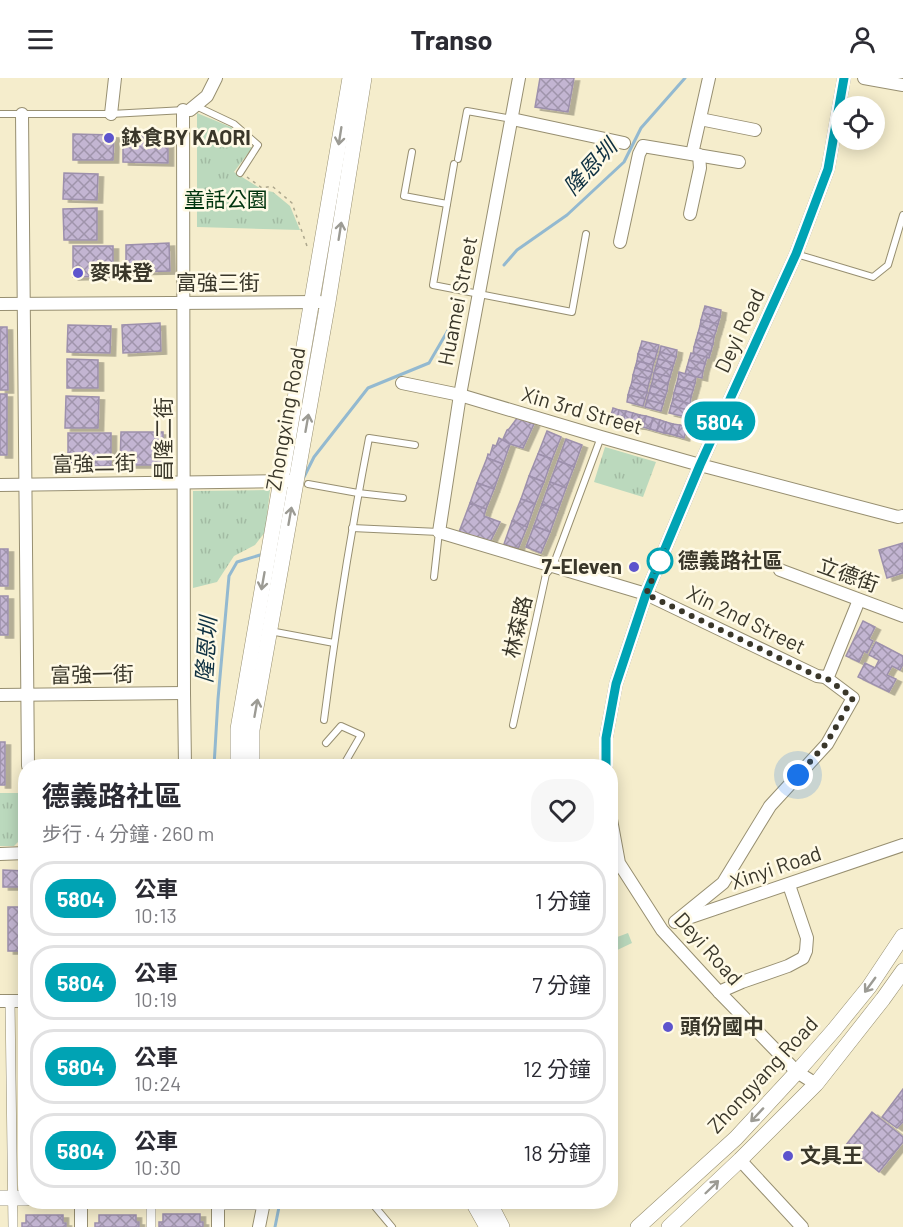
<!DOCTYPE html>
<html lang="zh-TW">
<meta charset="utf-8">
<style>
:root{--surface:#fff;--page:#f7f7f7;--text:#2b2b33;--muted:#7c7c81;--line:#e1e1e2}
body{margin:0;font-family:Barlow,"Noto Sans TC",sans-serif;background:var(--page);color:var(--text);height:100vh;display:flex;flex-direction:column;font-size:22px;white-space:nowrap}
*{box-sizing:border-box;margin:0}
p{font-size:20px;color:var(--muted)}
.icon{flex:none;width:33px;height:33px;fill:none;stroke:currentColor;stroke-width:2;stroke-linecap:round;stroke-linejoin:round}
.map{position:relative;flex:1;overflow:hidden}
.panel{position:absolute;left:18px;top:681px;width:600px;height:450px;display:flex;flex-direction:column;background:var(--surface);border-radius:24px;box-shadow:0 3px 15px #0003}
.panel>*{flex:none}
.badge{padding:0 12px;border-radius:20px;font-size:21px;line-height:39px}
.buttons{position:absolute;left:831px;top:18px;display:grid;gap:12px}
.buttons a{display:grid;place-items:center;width:54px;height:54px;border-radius:50%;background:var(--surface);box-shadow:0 3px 15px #0003;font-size:30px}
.you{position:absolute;width:30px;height:30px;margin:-15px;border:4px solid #fff;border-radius:50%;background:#1a73e8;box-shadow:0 0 0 9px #1a73e833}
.map>.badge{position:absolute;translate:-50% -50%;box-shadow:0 0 0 3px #fff}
.round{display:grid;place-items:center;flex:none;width:63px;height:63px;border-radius:24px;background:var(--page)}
.overview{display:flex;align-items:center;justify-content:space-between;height:102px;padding:0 24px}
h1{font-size:28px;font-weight:700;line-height:45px}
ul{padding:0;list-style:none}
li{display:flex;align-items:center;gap:18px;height:75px;margin:0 12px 9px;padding:0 12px;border:3px solid var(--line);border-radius:24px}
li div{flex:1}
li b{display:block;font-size:22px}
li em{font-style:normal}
li .badge{min-width:66px;font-weight:700;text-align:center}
header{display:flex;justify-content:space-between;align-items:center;height:78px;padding:0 24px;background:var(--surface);font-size:27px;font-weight:700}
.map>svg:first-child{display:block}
</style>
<header><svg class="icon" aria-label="menu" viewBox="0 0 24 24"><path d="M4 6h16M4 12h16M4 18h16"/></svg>Transo<svg class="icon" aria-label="person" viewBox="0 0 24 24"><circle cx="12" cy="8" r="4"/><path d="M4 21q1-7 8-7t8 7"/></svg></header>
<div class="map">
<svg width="903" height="1149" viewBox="0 0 903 1149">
<defs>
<pattern id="grass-tufts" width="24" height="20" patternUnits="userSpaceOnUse" patternTransform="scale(1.5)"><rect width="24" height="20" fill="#bbd9bd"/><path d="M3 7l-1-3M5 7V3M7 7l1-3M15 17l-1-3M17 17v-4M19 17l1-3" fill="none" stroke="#a2bba3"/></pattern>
<pattern id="building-cross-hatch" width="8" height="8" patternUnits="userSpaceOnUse" patternTransform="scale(1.5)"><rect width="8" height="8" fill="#c3b5d2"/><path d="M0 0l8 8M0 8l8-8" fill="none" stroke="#9f94ab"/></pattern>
<filter id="shadow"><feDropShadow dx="5.5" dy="3" stdDeviation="0" flood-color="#0004"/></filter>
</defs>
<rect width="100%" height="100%" fill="#f5edcc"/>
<g fill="url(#grass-tufts)">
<path d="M197,35L233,50L252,70L234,94L263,112L273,114L290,128L300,152L197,149Z"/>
<path d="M605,369L656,384L643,419L594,404Z"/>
<path d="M270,412L265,454L255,467L234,478L217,504L193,510V413Z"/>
<path d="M0,715H19V763L14,768H0Z"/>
</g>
<path fill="#bbd9bd" d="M610,842L613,849L612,861L628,855L632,865L611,875Z"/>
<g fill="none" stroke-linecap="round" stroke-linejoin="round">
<g stroke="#93b9d0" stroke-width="3">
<path d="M504,187L517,172L567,137L624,84L641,50L685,0"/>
<path d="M304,399L314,379L368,310L429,285L458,235"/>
<path d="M214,688L218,621L229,498L237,484L260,477"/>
<path d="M275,1149L280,1124"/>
</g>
</g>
<g fill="url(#building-cross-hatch)" stroke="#9d90ac" stroke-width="1.5" filter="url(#shadow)">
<path d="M540,0H574L568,34L535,29Z"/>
<path d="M123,55L168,56V85L123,84Z"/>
<path d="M73,56L114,57L113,82H73Z"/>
<path d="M64,95L98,96L97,122L63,121Z"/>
<path d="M97,130V162H64L63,131Z"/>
<path d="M169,165L170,193L126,194V167Z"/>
<path d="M73,168H113V198L73,199Z"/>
<path d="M705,228L721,232L720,239L703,235Z"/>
<path d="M703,235L720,239L718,246L701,242Z"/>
<path d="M701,242L718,246L716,253L700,248Z"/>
<path d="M160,245L161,273L123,275L122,247Z"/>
<path d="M68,247L111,248L110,275L67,274Z"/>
<path d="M700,248L716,253L714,259L698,255Z"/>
<path d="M0,249H7L8,312H0Z"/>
<path d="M698,255L714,259L713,266L696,262Z"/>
<path d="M696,262L713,266L711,273L694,269Z"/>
<path d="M642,263L659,267L657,274L640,270Z"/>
<path d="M661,268L677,272L676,279L660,274Z"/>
<path d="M694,269L711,273L709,280L693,276Z"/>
<path d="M640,270L657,274L655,281L638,276Z"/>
<path d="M660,274L676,279L674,285L658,281Z"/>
<path d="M691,275L707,279L705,286L689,282Z"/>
<path d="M638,276L655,281L653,287L637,283Z"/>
<path d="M67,281L98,282V310H67Z"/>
<path d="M658,281L674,285L672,292L656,288Z"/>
<path d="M689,282L705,286L703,293L687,289Z"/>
<path d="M637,283L653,287L652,294L635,290Z"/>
<path d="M656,288L672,292L670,299L654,295Z"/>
<path d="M687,289L703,293L702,300L685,296Z"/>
<path d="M635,290L652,294L650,301L633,297Z"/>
<path d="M679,294L696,299L695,305L678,301Z"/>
<path d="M654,295L670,299L668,306L653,301Z"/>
<path d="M633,297L650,301L648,308L632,304Z"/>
<path d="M653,301L668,306L667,313L651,308Z"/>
<path d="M678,301L695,305L693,312L676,308Z"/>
<path d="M632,304L648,308L647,315L630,310Z"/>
<path d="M651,308L667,313L665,319L649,315Z"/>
<path d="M676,308L693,312L691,319L674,315Z"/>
<path d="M630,310L647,315L645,321L628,317Z"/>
<path d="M649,315L665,319L663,326L647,322Z"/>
<path d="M674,315L691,319L690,326L673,321Z"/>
<rect x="0" y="316" width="7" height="61"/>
<path d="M628,317L645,321L643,328L627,324Z"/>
<path d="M66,318L99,319L98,350H65Z"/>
<path d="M673,321L690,326L688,332L671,328Z"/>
<path d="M647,322L663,326L661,333L645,329Z"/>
<path d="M671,328L688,332L686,339L669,335Z"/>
<path d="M613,330L619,332L617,343L610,341Z"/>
<path d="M619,332L626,333L623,344L617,343Z"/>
<path d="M626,333L633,335L630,346L623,344Z"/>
<path d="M633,335L640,337L637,348L630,346Z"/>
<path d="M640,337L646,338L643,349L637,348Z"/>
<path d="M646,338L653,340L650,351L643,349Z"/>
<path d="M518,339L534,346L523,370L510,366L503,361L507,352L509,351Z"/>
<path d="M653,340L660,342L657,353L650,351Z"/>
<path d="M660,342L666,344L664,355L657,353Z"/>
<path d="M666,344L673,346L670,356L664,355Z"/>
<path d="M673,346L680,347L677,358L670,356Z"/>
<path d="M680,347L687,349L684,360L677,358Z"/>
<path d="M547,353L561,359L552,381L538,376Z"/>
<path d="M121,354H163V387H120Z"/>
<rect x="68" y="355" width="43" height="33"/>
<path d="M499,360L510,366L503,386L487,380L488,376L490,377L493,367L496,368Z"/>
<path d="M566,361L582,367L574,389L558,383Z"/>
<path d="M538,376L552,381L544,404L529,398Z"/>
<path d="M487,380L503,386L494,411L477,405Z"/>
<path d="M558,383L574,389L566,410L550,404Z"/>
<path d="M529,398L544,404L535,426L521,421Z"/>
<path d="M550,404L566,410L558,432L542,426Z"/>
<path d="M477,405L494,411L486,431L470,425Z"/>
<path d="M521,421L535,426L527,449L512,443Z"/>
<path d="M470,425L486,431L484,438L500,444L490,464L459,454Z"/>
<path d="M542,426L558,432L550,454L534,448Z"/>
<path d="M512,443L527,449L518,471L504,466Z"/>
<path d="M534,448L550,454L541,475L526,469Z"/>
<path d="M903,465V495L887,500L879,472Z"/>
<rect x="0" y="471" width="8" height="37"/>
<rect x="0" y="518" width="8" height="39"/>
<path d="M863,543L875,549L869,561L873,563L867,575L864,573L859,584L846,578Z"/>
<path d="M876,564L903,578V586L900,592L892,588L887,597L896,601L889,614L858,599L865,585L875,590L879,582L869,577Z"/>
<rect x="0" y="664" width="5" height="43"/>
<path d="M3,792L26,793V809H3Z"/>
<rect x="8" y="829" width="18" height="44"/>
<path d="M25,935L26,1100H25V1096H22V943H25Z"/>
<path d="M903,1011V1044L897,1050L882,1039Z"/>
<path d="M872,1034L903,1059V1064L879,1094L846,1067Z"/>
<path d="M163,1136H200V1144H203V1149H159V1144H163Z"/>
<path d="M26,1137H63V1145H66V1149H22V1145H26Z"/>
<path d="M99,1137H136V1144H139V1149H95V1145H99Z"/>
</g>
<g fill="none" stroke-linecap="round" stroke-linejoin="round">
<g stroke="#978f71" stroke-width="8">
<g id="service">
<path d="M196,28L234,46L258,67L240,95"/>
<path d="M0,36H111L185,32"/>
<path d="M412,74L404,118L447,126"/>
<path d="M458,81L467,33L512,41"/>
<path d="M454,86L433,207L572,234L586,156"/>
<path d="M796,176L873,199L888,187L903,137"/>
<path d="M308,406L358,415L403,420"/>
<path d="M352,450L439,454L434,499"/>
<path d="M270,553L334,565"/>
<path d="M324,642C336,547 351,453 369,360L415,367"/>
<path d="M513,647L546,496L553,488L601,359"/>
<path d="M326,665L341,648L361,657L343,688"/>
<path d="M371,1124L392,1149"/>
</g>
</g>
<g stroke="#978f71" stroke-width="10">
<g id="pedestrian">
<path d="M10,923L13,1149"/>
<path d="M151,1124V1149"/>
</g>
</g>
<g stroke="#978f71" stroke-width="14">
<g id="minor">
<path d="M519,0L460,317L439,454L646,516L817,598L825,599L829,596L859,522"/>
<path d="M864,0L903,7"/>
<path d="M183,32L184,615L185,688"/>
<path d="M190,32L207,18L216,0"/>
<path d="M22,36L28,688"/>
<path d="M111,36L115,0"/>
<path d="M512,41L624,65"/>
<path d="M700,41L755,52"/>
<path d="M692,76L709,0"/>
<path d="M690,136L700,90L699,77"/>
<path d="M620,164L639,76L643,68L739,84"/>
<path d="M0,226L320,224"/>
<path d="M402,305L460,317L601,359L700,387L898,439L903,438"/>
<path d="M0,407L290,403"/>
<path d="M780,492L903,538"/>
<path d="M0,617L184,615"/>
<path d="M606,688V660L616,606L646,516L700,387L796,176L828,91L844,0"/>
<path d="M610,736L619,785L662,852L719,914L797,994L816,1006"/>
<path d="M0,776L26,775"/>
<path d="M682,842L903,767"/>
<path d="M675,844L723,805L770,728L827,666L853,620L825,599"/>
<path d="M719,914L742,904L788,888L803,880L806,873L807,860L789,807"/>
<path d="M0,923H26"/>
<path d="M740,1082L802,1149"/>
<path d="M81,1124V1149"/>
<path d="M218,1124V1149"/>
<path d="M259,1149L264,1124"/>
</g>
</g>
<g stroke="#978f71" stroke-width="16">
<g id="tertiary">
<path d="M238,688V651C275,434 314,217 350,0"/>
<path d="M252,688V652L328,224L364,0"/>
<path d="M0,1120H26"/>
<path d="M217,1124H263"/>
<path d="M473,1124L487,1149"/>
<path d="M489,1124L502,1149"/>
<path d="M638,1149L736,1060L797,994L834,952L869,909L903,858"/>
<path d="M669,1149L740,1082L816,1006L883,921L903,893"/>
</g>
</g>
<path stroke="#ada78d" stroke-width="1.5" stroke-dasharray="3 4.5" stroke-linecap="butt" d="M247,99L262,110L272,108L292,125L308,171"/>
<use href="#service" stroke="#fff" stroke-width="6"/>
<use href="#pedestrian" stroke="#fff" stroke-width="9"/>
<use href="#minor" stroke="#fff" stroke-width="12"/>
<use href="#tertiary" stroke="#fff" stroke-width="15"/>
</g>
<defs><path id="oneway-shaft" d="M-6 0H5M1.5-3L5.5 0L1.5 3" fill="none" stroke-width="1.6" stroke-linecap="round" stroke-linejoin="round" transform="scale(1.5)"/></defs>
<g stroke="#9c9b94">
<use href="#oneway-shaft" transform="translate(340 58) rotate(99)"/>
<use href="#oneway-shaft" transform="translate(340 153) rotate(-81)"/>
<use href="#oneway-shaft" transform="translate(307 345) rotate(-80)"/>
<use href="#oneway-shaft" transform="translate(290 438) rotate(-80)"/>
<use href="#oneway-shaft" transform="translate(263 503) rotate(100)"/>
<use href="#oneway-shaft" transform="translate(256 630) rotate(-80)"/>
<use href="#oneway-shaft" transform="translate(870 907) rotate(126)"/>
<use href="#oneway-shaft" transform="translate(757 1037) rotate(133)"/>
<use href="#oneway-shaft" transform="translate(712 1109) rotate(-44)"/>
</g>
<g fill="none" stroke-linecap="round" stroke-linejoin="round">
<g stroke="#fff" stroke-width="14">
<path id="line" d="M606,688V660L616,606L646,516L700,387L796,176L828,91L844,0"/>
</g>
<use href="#line" stroke="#00a3b4" stroke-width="9"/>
<path stroke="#3a372a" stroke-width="6" stroke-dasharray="0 10.8" d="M660,483L664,473L646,516L817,598L825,599L853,620L826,666L798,697"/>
</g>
<g fill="#5d54cd" stroke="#fffae6" stroke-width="2">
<circle cx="109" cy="60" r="6"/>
<circle cx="78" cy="195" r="6"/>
<circle cx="634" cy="489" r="6"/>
<circle cx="668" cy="949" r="6"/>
<circle cx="788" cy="1078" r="6"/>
</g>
<circle fill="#fff" stroke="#00a3b4" stroke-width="3" cx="660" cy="483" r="12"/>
<g text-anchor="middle" stroke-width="5" stroke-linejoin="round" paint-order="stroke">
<g font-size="21" font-weight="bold" fill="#3a372a" stroke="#fffae6" text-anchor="start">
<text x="121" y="67">鉢食BY KAORI</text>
<text x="90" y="202">麥味登</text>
<text x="622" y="496" text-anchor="end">7-Eleven</text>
<text x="680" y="956">頭份國中</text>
<text x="800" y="1085">文具王</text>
</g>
<g font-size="21" fill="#01350f" stroke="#fffae6">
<text x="226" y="129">童話公園</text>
</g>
<g font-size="21" fill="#3a372a" stroke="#fffae6">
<text x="218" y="212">富強三街</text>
<text transform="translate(458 223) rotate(-79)" y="7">Huamei Street</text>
<text transform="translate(740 253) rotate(-65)" y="7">Deyi Road</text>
<text transform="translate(582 333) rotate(16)" y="7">Xin 3rd Street</text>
<text transform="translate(286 341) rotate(-80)" y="7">Zhongxing Road</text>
<text transform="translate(164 361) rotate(-90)" y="7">昌隆二街</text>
<text transform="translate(94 386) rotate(-1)" y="7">富強二街</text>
<text transform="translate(848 497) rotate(20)" y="7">立德街</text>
<text transform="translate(746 542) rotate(26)" y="7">Xin 2nd Street</text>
<text transform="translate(518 549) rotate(-77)" y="7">林森路</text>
<text transform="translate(92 597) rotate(-1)" y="7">富強一街</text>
<text transform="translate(776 790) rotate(-19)" y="7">Xinyi Road</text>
<text transform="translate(708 871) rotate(48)" y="7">Deyi Road</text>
<text transform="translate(763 997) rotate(-47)" y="7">Zhongyang Road</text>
</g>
<g font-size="21" font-weight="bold" fill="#3a372a" stroke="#fffae6" text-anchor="start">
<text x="678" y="490">德義路社區</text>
</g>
<g font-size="22" font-style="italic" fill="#0f3142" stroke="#fffae6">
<text transform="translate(590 89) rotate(-47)" y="8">隆恩圳</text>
<text transform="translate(206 572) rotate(-86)" y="8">隆恩圳</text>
</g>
</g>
</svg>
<div class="buttons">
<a><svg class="icon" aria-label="locate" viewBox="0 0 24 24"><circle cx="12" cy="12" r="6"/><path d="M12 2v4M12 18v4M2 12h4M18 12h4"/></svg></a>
</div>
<div class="you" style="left:798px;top:697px"></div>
<b class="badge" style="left:720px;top:343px;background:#00a3b4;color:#fff">5804</b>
<section class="panel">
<div class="overview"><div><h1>德義路社區</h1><p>步行 · 4 分鐘 · 260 m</p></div><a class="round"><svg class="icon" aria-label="heart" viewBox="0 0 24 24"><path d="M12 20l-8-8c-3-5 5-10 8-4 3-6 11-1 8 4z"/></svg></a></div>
<ul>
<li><span class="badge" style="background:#00a3b4;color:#fff">5804</span><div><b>公車</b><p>10:13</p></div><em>1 分鐘</em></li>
<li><span class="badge" style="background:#00a3b4;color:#fff">5804</span><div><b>公車</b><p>10:19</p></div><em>7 分鐘</em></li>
<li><span class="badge" style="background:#00a3b4;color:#fff">5804</span><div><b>公車</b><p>10:24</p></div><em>12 分鐘</em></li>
<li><span class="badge" style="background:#00a3b4;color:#fff">5804</span><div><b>公車</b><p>10:30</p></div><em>18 分鐘</em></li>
</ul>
</section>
</div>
